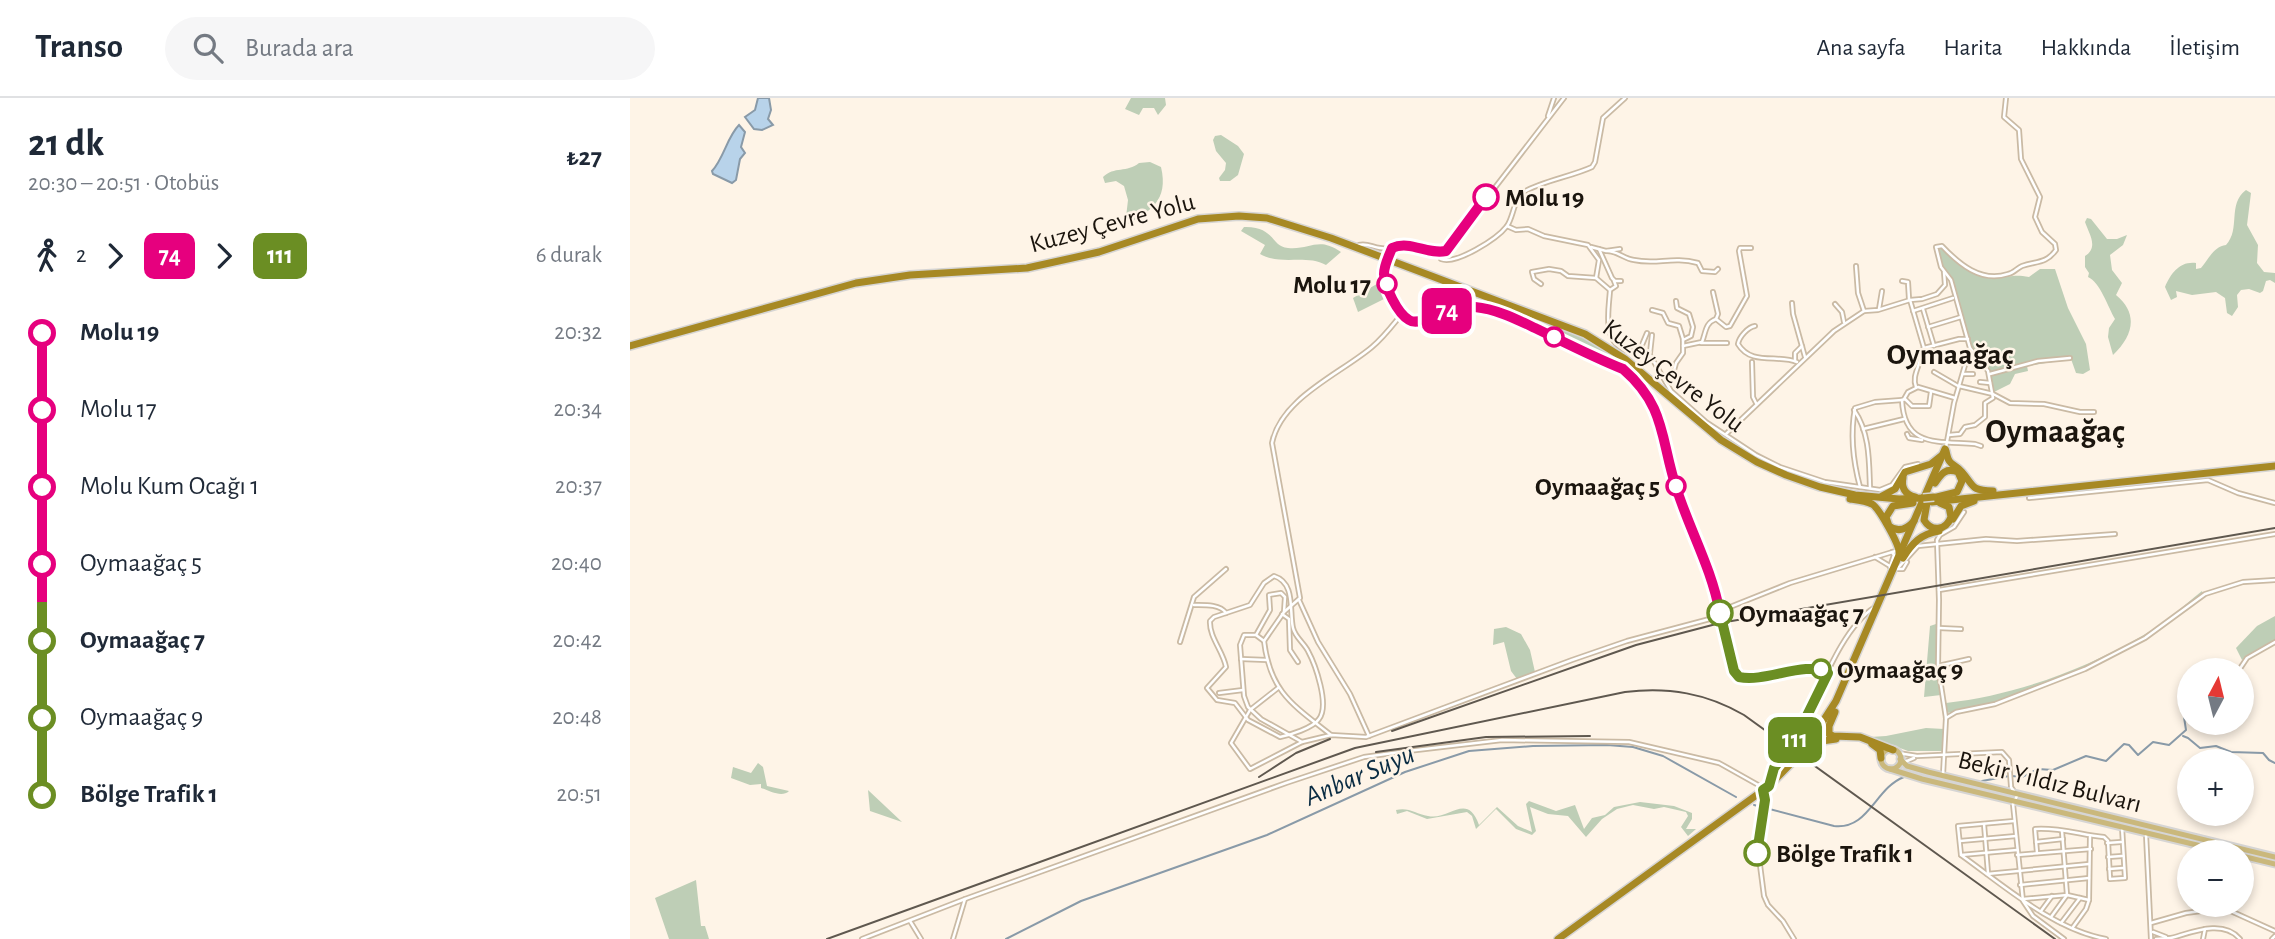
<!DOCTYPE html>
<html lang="tr">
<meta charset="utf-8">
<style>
:root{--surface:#fff;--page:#f6f6f7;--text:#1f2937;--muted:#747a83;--line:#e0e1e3}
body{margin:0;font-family:"Alegreya Sans",sans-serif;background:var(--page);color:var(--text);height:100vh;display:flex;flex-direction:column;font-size:26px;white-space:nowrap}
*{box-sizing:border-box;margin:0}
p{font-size:23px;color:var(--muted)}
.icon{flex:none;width:38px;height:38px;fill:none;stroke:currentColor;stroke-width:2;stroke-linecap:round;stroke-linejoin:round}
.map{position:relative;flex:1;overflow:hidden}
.drawer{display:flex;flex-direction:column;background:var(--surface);width:630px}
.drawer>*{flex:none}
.badge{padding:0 14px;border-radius:10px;font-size:24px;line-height:46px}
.needle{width:46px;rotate:7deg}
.tools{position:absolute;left:1547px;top:560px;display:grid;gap:14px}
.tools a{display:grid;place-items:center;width:77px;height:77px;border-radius:50%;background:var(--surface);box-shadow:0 4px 10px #0003;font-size:35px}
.map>.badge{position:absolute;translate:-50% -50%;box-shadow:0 0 0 4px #fff}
.legs{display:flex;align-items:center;gap:10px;height:77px;padding:0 28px;font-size:23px}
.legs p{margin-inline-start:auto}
.summary{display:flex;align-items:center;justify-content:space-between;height:119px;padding:0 28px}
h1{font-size:38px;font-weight:700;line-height:52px}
ul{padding:0 28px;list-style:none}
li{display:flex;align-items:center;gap:24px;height:77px;font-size:26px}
li i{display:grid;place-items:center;width:10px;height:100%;margin:0 9px;background:currentColor}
li i::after{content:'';width:18px;height:18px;margin:-9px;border:5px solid;border-radius:50%;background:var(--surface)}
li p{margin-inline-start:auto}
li:first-child i{background:linear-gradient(#0000 50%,currentColor 0)}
li:last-child i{background:linear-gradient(currentColor 50%,#0000 0)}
header{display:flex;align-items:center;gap:42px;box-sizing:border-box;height:98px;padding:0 35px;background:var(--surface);border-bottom:2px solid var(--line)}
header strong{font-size:33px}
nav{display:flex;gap:38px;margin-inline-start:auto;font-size:24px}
.search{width:490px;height:63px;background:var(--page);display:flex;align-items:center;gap:18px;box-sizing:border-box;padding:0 24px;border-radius:38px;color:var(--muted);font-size:26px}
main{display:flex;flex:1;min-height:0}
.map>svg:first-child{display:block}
</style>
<header>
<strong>Transo</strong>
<div class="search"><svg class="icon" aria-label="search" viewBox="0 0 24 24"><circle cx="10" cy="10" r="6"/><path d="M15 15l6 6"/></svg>Burada ara</div>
<nav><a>Ana sayfa</a><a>Harita</a><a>Hakkında</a><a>İletişim</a></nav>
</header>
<main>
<section class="drawer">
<div class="summary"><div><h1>21 dk</h1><p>20:30 – 20:51 · Otobüs</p></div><b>₺27</b></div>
<div class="legs"><svg class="icon" aria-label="walk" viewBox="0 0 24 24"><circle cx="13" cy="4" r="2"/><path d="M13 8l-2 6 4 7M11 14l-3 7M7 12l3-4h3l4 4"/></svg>2<svg class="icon" aria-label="forward" viewBox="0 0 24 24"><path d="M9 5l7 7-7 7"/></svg><b class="badge" style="background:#e6007e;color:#fff">74</b><svg class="icon" aria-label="forward" viewBox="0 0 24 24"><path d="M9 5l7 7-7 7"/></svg><b class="badge" style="background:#6b8e23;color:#fff">111</b><p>6 durak</p></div>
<ul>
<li><i style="color:#e6007e"></i><b>Molu 19</b><p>20:32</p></li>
<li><i style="color:#e6007e"></i><span>Molu 17</span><p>20:34</p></li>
<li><i style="color:#e6007e"></i><span>Molu Kum Ocağı 1</span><p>20:37</p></li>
<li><i style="color:#e6007e"></i><span>Oymaağaç 5</span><p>20:40</p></li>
<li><i style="color:#6b8e23"></i><b>Oymaağaç 7</b><p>20:42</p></li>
<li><i style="color:#6b8e23"></i><span>Oymaağaç 9</span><p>20:48</p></li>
<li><i style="color:#6b8e23"></i><b>Bölge Trafik 1</b><p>20:51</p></li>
</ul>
</section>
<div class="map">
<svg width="1645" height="841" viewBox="0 0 1645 841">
<rect width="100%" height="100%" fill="#fef4e7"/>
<g fill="#beceb6">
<path d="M501,0H535L536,7L528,17L524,10H513L509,17L495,11Z"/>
<path d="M591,37L608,48L614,56L608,77L600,83H590L589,80L595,72L596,65L586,53L583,42L585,38Z"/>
<path d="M509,65L520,64L531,69C539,103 520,113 495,128L498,102L494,88L486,83L475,85L473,79C484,68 497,75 509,65Z"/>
<path d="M1616,92L1621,95L1617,127L1628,147L1627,165L1634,174L1645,175V185L1640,182L1636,183L1633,193L1630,195L1619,191L1611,192L1607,197L1608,209L1602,218L1597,215L1595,200L1586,194L1562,197L1546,193L1547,199L1541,202L1535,189C1541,175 1550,163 1566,165V171L1571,170C1578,162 1584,148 1596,147C1611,131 1597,106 1616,92Z"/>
<path d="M1457,120L1461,121L1477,141H1487L1497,137L1493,147L1480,157L1482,172L1492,185L1486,197C1509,216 1503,238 1483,257L1478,239L1479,230L1485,221C1478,209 1470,184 1458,179L1459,175L1455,169V158C1469,149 1459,136 1455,124Z"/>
<path d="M614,129C645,128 641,149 658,150C681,152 688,138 711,154L696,167C676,156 650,168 630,156L635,147L611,133Z"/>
<path d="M1311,149C1328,163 1342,180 1367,179C1381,179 1385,176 1399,179L1410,171H1425L1438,210L1456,246L1460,272L1453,276L1446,275L1441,261L1397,268L1398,273L1385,276L1380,286L1364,294L1360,274L1342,250L1320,179L1311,169L1307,152Z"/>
<path d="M757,180L764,196L728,214L723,200Z"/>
<path d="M884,212L940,233L978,254L973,261L882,218Z"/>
<path d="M1572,493L1573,497L1509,543L1460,568L1370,604L1317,615L1316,605C1385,597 1451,573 1512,538C1534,526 1553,508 1572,493Z"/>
<path d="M1645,518V543L1612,562L1606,550L1627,528Z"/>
<path d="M1306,526L1308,527V574L1311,597L1294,599L1300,528Z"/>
<path d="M876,529L891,536L900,552L905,574L887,581L881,573L874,544L863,547L864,531Z"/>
<path d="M1296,630L1314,631V653H1278L1240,639L1256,638Z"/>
<path d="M128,665L133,669L137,688L159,693C152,700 140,693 131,690V686L120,687L101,680L103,669L121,675Z"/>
<path d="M238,692L272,724L240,713Z"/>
<path d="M899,703L926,713L945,707L954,731L962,720L975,717L984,709L1010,704L1044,708L1062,715V721L1056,731H1066L1058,738L1051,729L1058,718L1056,714L1034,709L1024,711L1003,707L987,711L972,721L956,739L938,718L918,716L900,709L906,733L902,737L886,731L866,711L846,731L842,718L837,714L797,721L777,713L767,716L766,712C779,709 786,716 798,718C819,723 837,693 849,727L867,709L888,728L902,734L896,706Z"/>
<path d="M66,782L71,828H75L79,841H39L25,800Z"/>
</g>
<g fill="#b8d3ea" stroke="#899aa8" stroke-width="2">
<path d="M128,0H139L141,12L138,21L143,27L132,32L124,31L115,19L125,12Z"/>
<path d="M109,27L115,34L111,49L115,55L110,61L106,82L102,85L83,76L82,73C94,60 97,39 109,27Z"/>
</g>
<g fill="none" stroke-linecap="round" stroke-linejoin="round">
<g stroke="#899aa8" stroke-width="2">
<path d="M1553,638L1558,640L1570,650L1586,648L1601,654L1633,655L1639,662L1645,665"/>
<path d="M1291,676L1304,678"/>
<path d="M1382,678L1392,679L1408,671L1423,672L1456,658L1476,663L1494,646L1499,647L1508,657L1523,644L1539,647L1556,632L1554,619L1559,613"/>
<path d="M1352,683L1379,678"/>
<path d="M1337,686L1373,695"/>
<path d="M1391,700L1645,762"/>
<path d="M1124,707L1204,728C1239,732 1245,690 1274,679"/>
<path d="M376,841L451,803L637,737L775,674L839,653L903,648L977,647L1003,649L1033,658L1106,699"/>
</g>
<g stroke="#cabaa4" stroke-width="6">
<g id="street">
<path d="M918,18L924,0"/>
<path d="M877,128L886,132L898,131L914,138L958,147L969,162L966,180"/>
<path d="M729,147C737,145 742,149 750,150C760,152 768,147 777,148C790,149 804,157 816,153L934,0"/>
<path d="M961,149L976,153L990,151"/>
<path d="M969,151L982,180L985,183H991"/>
<path d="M977,153C988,153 994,161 1004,162C1027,167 1042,158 1068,165L1072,173L1085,174L1088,171"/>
<path d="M813,155L811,161C826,167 867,141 877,128C884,118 883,102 894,94C909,84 943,78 962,69L965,64L973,20L995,0"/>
<path d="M755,168C751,187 768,217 786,225C804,223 817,210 837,209C874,206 954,256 993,271C1037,308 1030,342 1047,391C1057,422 1073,450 1082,481C1091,512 1094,545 1106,575C1127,592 1173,561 1198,574"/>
<path d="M1226,168L1228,195L1234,213"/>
<path d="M984,183L986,188L980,192C979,210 972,241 993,251C1002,255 1012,252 1020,257L1041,293L1076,324L1126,357L1150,369L1195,384L1250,392L1262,387L1275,369L1288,366"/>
<path d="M1272,183L1278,184L1279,201"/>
<path d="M911,186L904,181L902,174L919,171L931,173L938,178L966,180L980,192"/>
<path d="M1083,194L1088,216L1086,221"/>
<path d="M1280,202L1294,250L1329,241H1338"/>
<path d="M1046,203L1047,210L1059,216L1063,229L1061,238L1053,242"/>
<path d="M1162,205L1163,216L1175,259"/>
<path d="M1205,206L1212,214L1214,224"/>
<path d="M1249,211L1252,193"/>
<path d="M1293,211L1304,248"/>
<path d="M1022,212L1033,215L1038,225L1049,228L1053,241V255L1046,265L1043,276L1036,284"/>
<path d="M1283,213L1323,200"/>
<path d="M1125,228C1118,229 1109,239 1108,246C1121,268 1148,256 1167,264"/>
<path d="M1298,229L1331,219"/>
<path d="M1071,245H1097"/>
<path d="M1053,248L1072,244C1076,234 1075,225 1086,221L1096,229L1100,228L1117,198L1109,153L1110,150H1121"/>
<path d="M1009,254L1017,235"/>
<path d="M1020,255L1022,237"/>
<path d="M1317,260L1322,263L1336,265"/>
<path d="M1165,263V255L1172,248"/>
<path d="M1122,264L1123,299L1126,305"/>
<path d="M1304,274L1328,288"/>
<path d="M1333,276H1343"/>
<path d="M1360,276L1408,263L1440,260"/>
<path d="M1350,284L1360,285"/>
<path d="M1329,288L1363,296L1380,305L1414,306L1450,314H1464"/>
<path d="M1286,289C1281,277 1292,266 1291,253L1294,250"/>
<path d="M1301,294L1299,308H1282L1275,301L1272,302C1274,350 1308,343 1345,346L1351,348"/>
<path d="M1274,301L1278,294L1288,289L1325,300"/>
<path d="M1224,312C1240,335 1239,364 1240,390"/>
<path d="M1233,331L1274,321"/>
<path d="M1096,336L1204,233L1234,213L1248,212L1280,202L1292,201L1307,196L1315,187L1314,174"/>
<path d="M1277,336L1279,340L1292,342"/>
<path d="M1319,337L1330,336L1335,329L1345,327L1355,319V305L1363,300L1358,273L1340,250"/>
<path d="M1316,349L1324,305L1340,250L1321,182L1311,169L1306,149L1312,148C1329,166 1351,185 1378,176C1384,175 1387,170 1392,168C1406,163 1416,166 1426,152L1425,146L1412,134L1405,119L1410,99L1391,61L1389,32L1374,19L1376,0"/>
<path d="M1230,389C1223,363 1220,337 1225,310L1245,304L1272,302"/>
<path d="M1399,400L1578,382L1608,395L1645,405"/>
<path d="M1245,459L1263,470"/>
<path d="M1260,469L1264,457L1262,454"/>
<path d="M1268,470L1288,448L1356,441L1387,443L1485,436"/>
<path d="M1268,471H1273L1277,464"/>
<path d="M644,478C666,485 659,513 663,530C665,539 674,545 678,553C685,566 700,607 689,621C683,630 660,637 650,639L618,622L605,605L587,602L577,590L596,569C593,553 579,539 580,523L584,519L620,507L634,485Z"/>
<path d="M1309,492L1645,436"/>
<path d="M669,502L688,544L720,596L739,638"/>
<path d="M564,507C574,507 590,506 596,515"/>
<path d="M1090,513L1160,485L1269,452"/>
<path d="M654,514L670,500L642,345C651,300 710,276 742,249C753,240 762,228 771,217"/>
<path d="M652,516L659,521L660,552L668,564"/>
<path d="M1309,530L1331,531"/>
<path d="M626,537L640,512L639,497L651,495L655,499L654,514L634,543"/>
<path d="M550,544L564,499L596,471"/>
<path d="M611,561L637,562"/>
<path d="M1308,568L1339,561"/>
<path d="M1609,572L1617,560L1645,544"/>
<path d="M648,590L620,612L601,645L620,671L672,644L701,637L736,639L942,562L997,543L1091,518"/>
<path d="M589,595L613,592"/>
<path d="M1316,620L1326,614L1365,606L1455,571L1515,540L1575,496L1613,484L1645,482"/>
<path d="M672,644L631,621L618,609L614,598L610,547L614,537H626L634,543C640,594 663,607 701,637"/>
<path d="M1268,655L1287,658L1372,654L1379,662L1381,688"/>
<path d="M1268,667L1284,660"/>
<path d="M1313,677L1316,620L1308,568L1309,502L1307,442L1310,437L1324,429L1334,414"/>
<path d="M1140,685C1144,668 1155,658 1164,643C1186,606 1208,532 1245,509"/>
<path d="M1381,689L1387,698L1383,706L1393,803L1403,818L1434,841"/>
<path d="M1384,723L1328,728L1331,757C1373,787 1424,832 1476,841"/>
<path d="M1354,726L1358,775"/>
<path d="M1516,736L1521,841"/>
<path d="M1330,743L1386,738"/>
<path d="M1406,744L1433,741"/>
<path d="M1477,745L1491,744"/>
<path d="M1407,755L1405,731C1428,729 1452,737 1474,739L1478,743L1480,781L1495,780L1492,729"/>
<path d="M1331,757L1387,752"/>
<path d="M1387,757L1461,751"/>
<path d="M1478,759L1492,758"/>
<path d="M1479,771L1493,770"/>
<path d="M1357,776L1459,766"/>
<path d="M1390,787L1459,780"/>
<path d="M335,801L656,685L734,659L778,653L872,642L999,644L1089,665L1130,688L1135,696L1127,744L1134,798L1138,807L1153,823L1164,841"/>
<path d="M1393,801L1437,797L1459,802"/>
<path d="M1411,813L1422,798"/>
<path d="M1421,819L1437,797L1432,733"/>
<path d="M280,823L291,841"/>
<path d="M1431,825L1450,800"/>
<path d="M1521,825L1556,815L1594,810L1645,833"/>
<path d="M1443,829L1456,811L1459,802L1460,739"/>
<path d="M1523,834L1536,839"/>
<path d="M1541,840C1563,834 1593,821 1610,841"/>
<path d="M232,841L335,801L323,841"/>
<path d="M1526,841L1541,840"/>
<path d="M1573,841L1575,831"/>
<path d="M1642,841L1645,838"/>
</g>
</g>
<g stroke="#d6d5d4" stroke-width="9">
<g id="primary">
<circle cx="1261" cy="661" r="10"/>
<path d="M1270,661L1277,668L1298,674L1645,759"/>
<path d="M1260,671L1292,681L1596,754"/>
<path d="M1612,758L1645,766"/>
</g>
</g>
<g stroke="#d6d5d4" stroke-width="10">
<g id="highway">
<path d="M0,248L226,185L280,177L397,170L469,154L568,121L609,118L637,120L701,140L955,236L995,261L1091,342L1127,364L1156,377L1190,389L1225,397L1269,401L1293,400"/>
<path d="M1316,353C1319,369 1323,364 1332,374C1345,389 1340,392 1363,393"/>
<path d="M1273,380C1271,389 1275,397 1285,399"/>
<path d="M1305,385C1311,376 1316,369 1328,374L1332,383L1327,394L1307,399"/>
<path d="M1252,398L1265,391L1275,374L1301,366L1311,358"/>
<path d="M1220,401C1227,402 1236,403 1242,406C1249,410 1269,446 1269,454"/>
<path d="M1302,404L1645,368"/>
<path d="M1283,405L1263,408L1256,419L1259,428C1268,435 1277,431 1284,423"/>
<path d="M1297,405L1294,422C1301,434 1316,433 1321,419L1319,409L1310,405"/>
<path d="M1323,421L1331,408L1344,403"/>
<path d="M1273,460C1282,445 1291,436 1309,433"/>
<path d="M1205,614L1199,628V636L1203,638L1230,639L1263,652"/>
<path d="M1242,646L1250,652L1251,660"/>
<path d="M1179,652L1192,643L1206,641"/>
<path d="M928,841L1139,688L1175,651L1206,603L1315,351"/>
</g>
</g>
<use href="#street" stroke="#fff" stroke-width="2.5"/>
<use href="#primary" stroke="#cab87c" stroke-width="5"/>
<use href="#highway" stroke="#a78924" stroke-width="7"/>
<g stroke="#5f584f" stroke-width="2">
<path d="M762,633L1006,547L1090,525L1645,430"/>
<path d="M746,654L856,639L960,638"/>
<path d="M629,679L666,655L700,641"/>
<path d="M197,841L725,650L995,594C1039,589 1076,595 1114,617L1425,841"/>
</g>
<g stroke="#cabaa4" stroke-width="8" stroke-linecap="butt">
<path id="secondary-bridge" d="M755,167L762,150"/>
</g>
<g stroke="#d6d5d4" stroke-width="10" stroke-linecap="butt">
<path id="highway-bridge" d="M1293,400L1304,399"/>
</g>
<use href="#secondary-bridge" stroke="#e5dcbd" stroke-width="4.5"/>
<use href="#highway-bridge" stroke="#a78924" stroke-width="7"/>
</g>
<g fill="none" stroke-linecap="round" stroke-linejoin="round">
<g stroke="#fff" stroke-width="16">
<path id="line-1" d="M856,99L816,153C798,157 780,142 762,150C759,158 754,167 754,176C755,189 767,215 779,222C790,230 823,207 845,209C866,211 886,221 905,230C934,244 963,259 993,271C1037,309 1030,342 1047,392C1061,435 1081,469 1090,515"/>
</g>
<g stroke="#fff" stroke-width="16">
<path id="line-2" d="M1090,515L1104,573L1109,579C1136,585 1175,562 1198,575L1165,642L1144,670L1139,688L1133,692L1135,702L1127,755"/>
</g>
<use href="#line-1" stroke="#e6007e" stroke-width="10"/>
<use href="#line-2" stroke="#6b8e23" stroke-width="10"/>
</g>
<g fill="#fff" stroke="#e6007e" stroke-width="3.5">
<circle cx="856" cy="99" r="12"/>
<circle cx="757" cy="186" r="9"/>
<circle cx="924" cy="239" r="9"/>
<circle cx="1046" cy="388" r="9"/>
</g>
<g fill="#fff" stroke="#6b8e23" stroke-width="3.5">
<circle cx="1090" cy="515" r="12"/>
<circle cx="1191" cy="571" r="9"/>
<circle cx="1127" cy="755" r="12"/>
</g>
<g text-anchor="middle" stroke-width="5" stroke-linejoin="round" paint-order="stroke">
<g font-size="26" font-weight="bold" fill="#1b150e" stroke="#fef4e7" text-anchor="start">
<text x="875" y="108">Molu 19</text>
<text x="741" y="195" text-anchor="end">Molu 17</text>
<text x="1030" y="397" text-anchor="end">Oymaağaç 5</text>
<text x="1109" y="524">Oymaağaç 7</text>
<text x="1207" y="580">Oymaağaç 9</text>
<text x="1146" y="764">Bölge Trafik 1</text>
</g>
<g font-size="26" fill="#1b150e" stroke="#fef4e7">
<text transform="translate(482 124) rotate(-15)" y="9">Kuzey Çevre Yolu</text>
<text transform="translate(1044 277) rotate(37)" y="9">Kuzey Çevre Yolu</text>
<text transform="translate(1420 683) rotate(14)" y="9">Bekir Yıldız Bulvarı</text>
</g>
<g font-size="28" font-style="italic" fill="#0a2c43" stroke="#fef4e7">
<text transform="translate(729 676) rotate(-23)" y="10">Anbar Suyu</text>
</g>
<g font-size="30" font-weight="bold" fill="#1b150e" stroke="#fef4e7">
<text x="1320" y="266">Oymaağaç</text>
</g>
<g font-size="33" font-weight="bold" fill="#1b150e" stroke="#fef4e7">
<text x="1425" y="344">Oymaağaç</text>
</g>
</g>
</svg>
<div class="tools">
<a><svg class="needle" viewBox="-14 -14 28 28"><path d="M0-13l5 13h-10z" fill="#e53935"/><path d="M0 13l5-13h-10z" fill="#747a83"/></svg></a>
<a>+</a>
<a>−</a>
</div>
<b class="badge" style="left:817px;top:213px;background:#e6007e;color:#fff">74</b>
<b class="badge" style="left:1165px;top:642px;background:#6b8e23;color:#fff">111</b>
</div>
</main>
